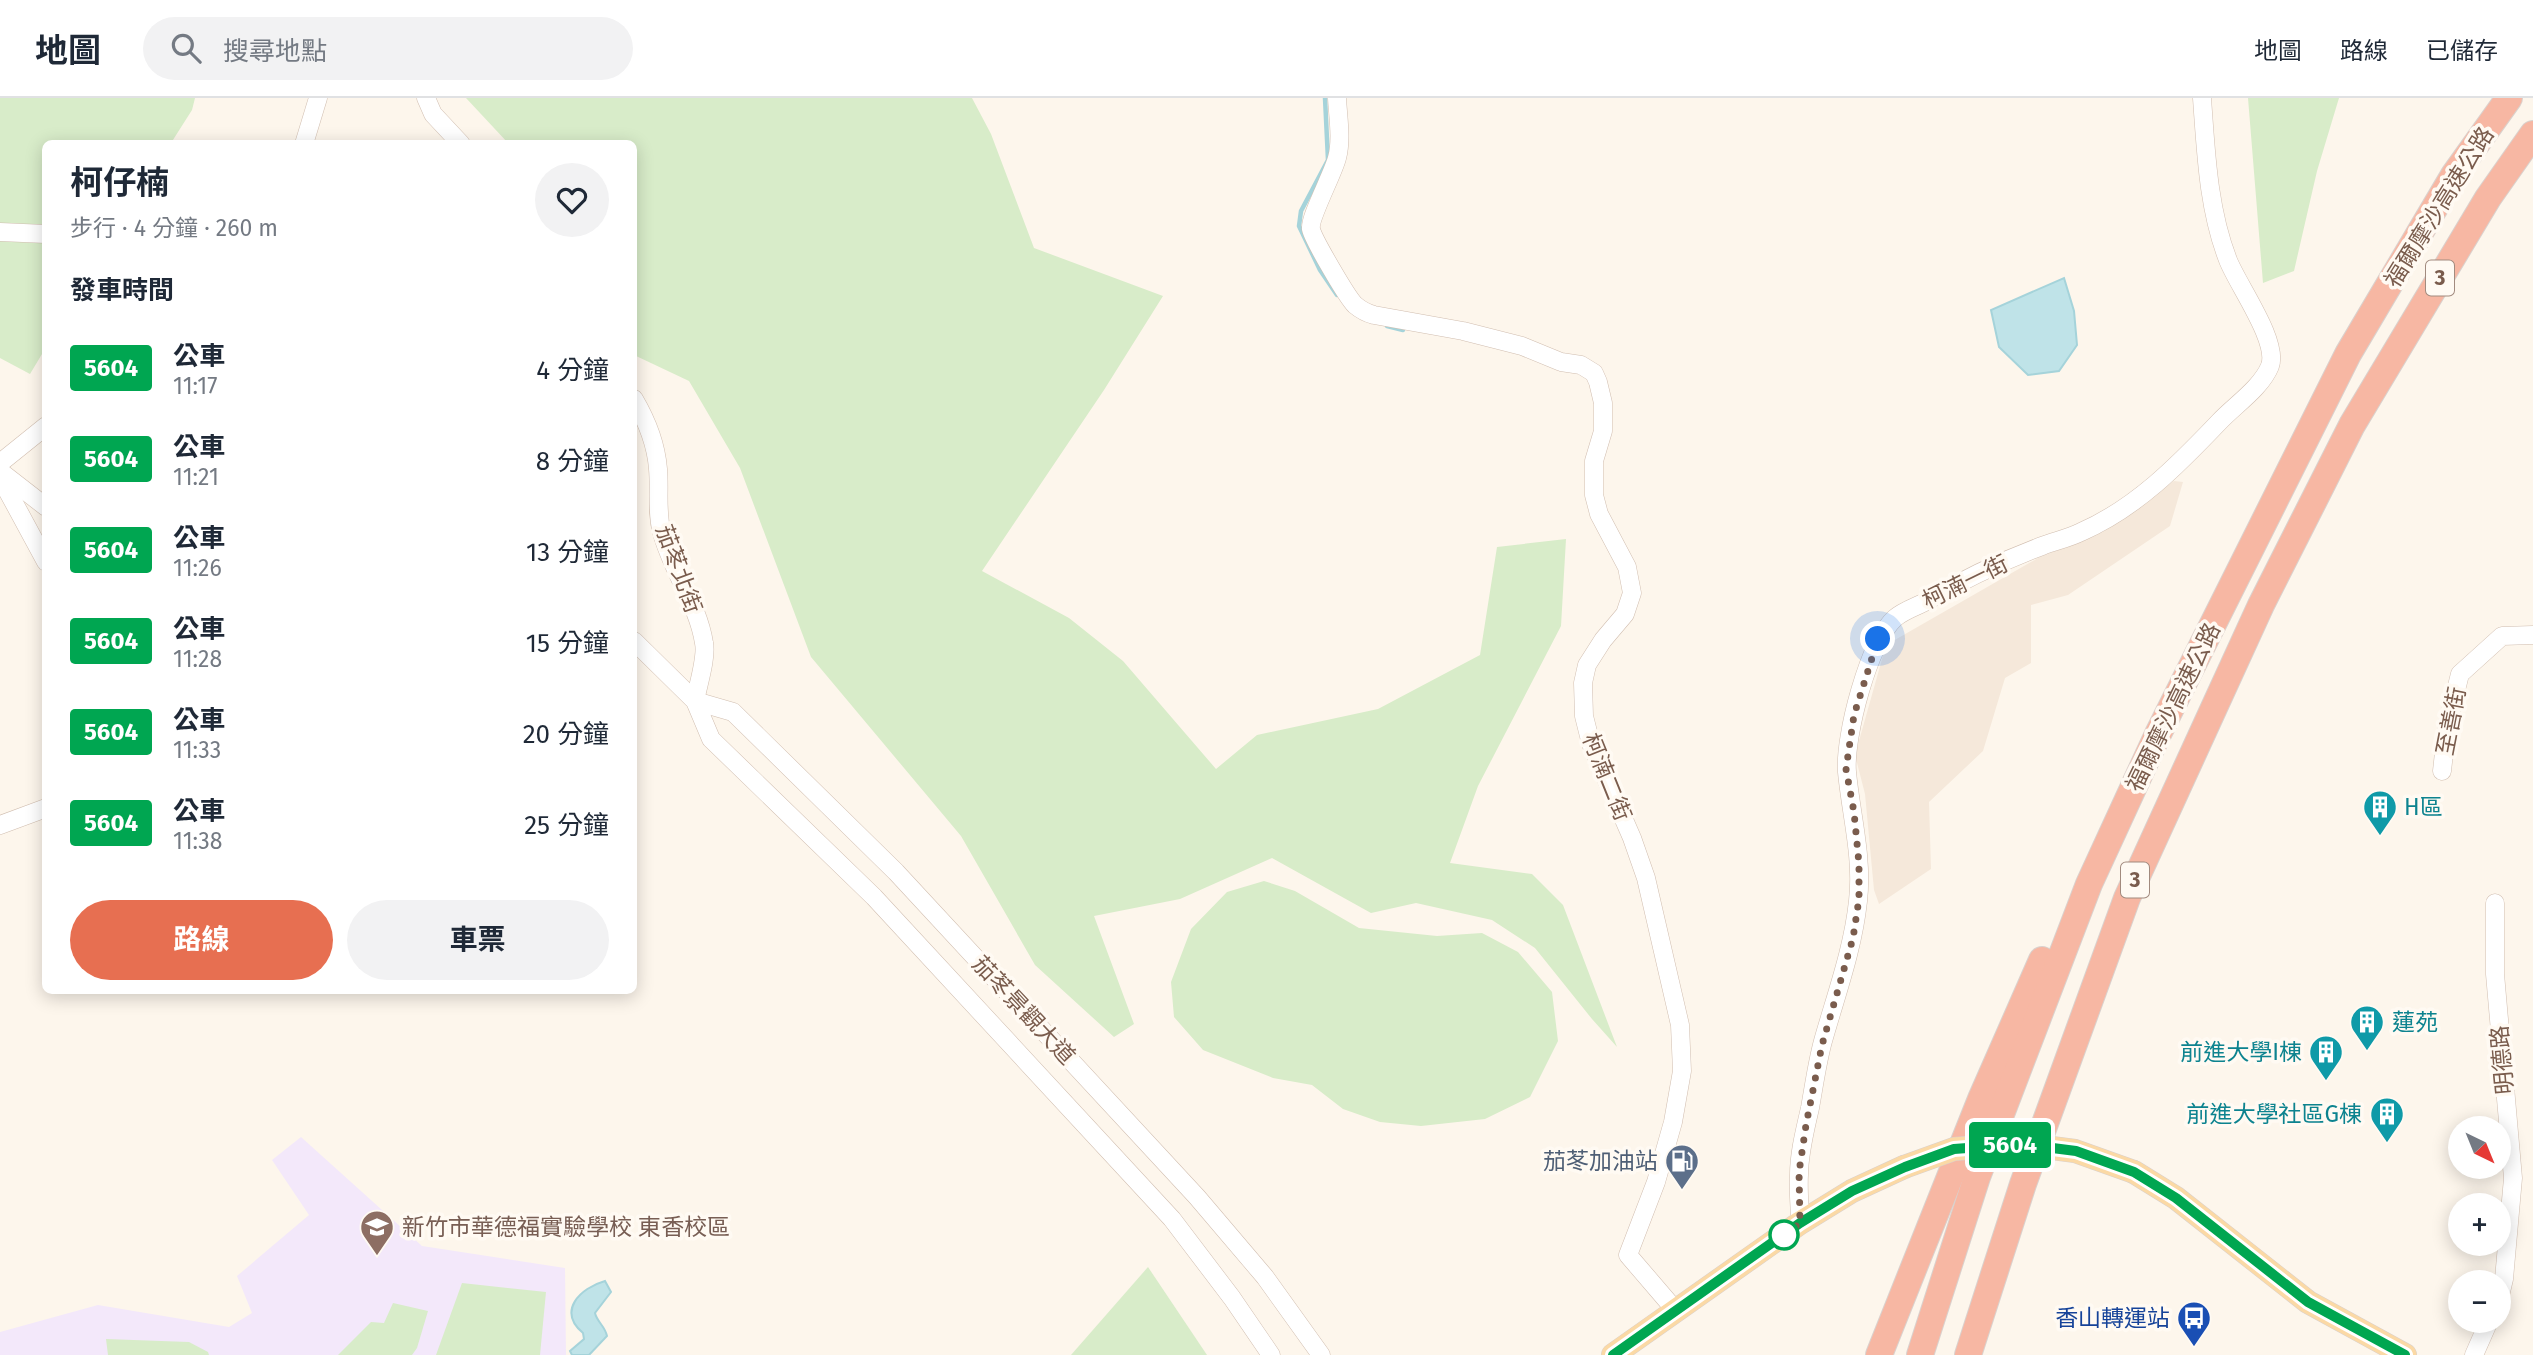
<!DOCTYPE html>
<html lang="zh-TW">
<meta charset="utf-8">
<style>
:root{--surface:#fff;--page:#f2f2f3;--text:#1f2937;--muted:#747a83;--line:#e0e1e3;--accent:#e76f51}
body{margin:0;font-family:"Fira Sans","Noto Sans TC",sans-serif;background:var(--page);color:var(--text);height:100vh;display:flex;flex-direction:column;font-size:26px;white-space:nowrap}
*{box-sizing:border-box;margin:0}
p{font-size:23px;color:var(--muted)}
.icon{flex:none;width:38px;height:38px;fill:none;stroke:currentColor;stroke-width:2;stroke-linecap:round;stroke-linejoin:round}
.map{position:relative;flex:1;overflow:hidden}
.panel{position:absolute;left:42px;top:42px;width:595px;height:854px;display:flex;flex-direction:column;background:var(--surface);border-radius:10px;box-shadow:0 4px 18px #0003}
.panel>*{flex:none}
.badge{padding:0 14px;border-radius:5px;font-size:24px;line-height:46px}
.needle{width:46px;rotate:137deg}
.buttons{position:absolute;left:2448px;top:1018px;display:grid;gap:14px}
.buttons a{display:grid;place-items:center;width:63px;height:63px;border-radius:50%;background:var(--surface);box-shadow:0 4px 18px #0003;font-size:35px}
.you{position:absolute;width:35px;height:35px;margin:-18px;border:5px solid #fff;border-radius:50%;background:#1a73e8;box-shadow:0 0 0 10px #1a73e833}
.map>.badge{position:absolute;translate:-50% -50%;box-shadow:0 0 0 4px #fff}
h2{padding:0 28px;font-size:26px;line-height:63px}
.round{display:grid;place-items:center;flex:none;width:74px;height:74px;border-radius:37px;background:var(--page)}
.head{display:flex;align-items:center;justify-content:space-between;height:119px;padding:0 28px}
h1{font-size:33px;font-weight:700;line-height:52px}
.button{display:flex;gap:14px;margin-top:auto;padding:14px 28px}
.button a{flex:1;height:80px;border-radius:42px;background:var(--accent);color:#fff;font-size:28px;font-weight:700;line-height:80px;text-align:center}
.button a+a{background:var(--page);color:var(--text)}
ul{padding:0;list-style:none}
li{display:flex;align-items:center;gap:21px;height:91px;padding:0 28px}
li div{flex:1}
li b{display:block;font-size:26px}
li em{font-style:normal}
li .badge{min-width:77px;font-weight:700;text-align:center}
header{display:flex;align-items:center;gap:42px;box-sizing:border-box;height:98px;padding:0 35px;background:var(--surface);border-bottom:2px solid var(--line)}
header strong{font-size:33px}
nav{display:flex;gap:38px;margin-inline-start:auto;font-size:24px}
.search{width:490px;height:63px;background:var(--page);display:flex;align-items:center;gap:18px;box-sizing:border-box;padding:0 24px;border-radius:38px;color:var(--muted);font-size:26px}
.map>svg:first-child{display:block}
</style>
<header>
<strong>地圖</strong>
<div class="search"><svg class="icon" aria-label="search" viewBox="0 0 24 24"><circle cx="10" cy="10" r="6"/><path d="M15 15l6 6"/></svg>搜尋地點</div>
<nav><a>地圖</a><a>路線</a><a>已儲存</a></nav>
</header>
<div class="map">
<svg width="2533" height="1257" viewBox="0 0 2533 1257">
<rect width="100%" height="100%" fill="#fdf6ec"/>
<path fill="#f5e8da" d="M2174,383L2183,384L2170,428L2068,497L2031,507V565L2005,580L1983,653L1929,704L1931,771L1879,806L1874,792L1865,696L1855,657L1886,547L2038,460L2103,434Z"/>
<path fill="#f3e8fa" d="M301,1039L422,1148L565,1170L566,1257H0V1234L98,1207L229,1229L252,1215L237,1178L309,1117L272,1062Z"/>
<g fill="#d8ecc9">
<path d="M0,0H195L192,12L171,45L46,46L45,251L30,276L0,260Z"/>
<path d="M466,0H972L991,36L1034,150L1163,198L1104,292L982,473L1069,520L1123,563L1216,671L1257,637L1378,611L1480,557L1497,449L1566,441L1561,528L1478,688L1450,765L1532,776L1563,807L1617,949L1592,921L1535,850L1492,822L1416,805L1371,815L1272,760L1180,801L1094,818L1134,926L1114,939L1035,867L961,738L811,559L740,370L689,283L634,257V46L508,45Z"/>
<path d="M2248,0H2339L2317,73L2294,173L2263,185Z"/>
<path d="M1264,783L1295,793L1359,830L1437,838L1482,835L1518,854L1552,894L1558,943L1530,999L1485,1021L1421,1028L1380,1024L1343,1011L1312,987L1273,980L1203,952L1174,919L1171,884L1191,831L1227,794Z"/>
<path d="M1148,1169L1207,1257H1071Z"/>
<path d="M462,1185L546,1194L540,1257H436Z"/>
<path d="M393,1205L428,1213L417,1250L412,1257H338L371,1224L384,1225Z"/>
<path d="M106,1241L189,1244L208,1254L209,1257H108Z"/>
</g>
<g fill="#bfe3e8" stroke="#a5d3da" stroke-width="2">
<path d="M2064,180L2074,213L2077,247L2059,273L2028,277L1999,249L1991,212Z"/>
<path d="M605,1183L611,1194L595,1215C597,1224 605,1228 607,1238L589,1257H572L570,1253L584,1241L583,1235C557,1213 580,1190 605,1183Z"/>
</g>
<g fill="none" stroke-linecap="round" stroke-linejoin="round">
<g stroke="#a5d3da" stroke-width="4.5">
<path d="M1325,0L1328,62L1301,113L1299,128L1320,172L1337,197"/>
<path d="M1387,228L1403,232"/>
</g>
<g stroke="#d1beb0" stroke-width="19">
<g id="minor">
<path d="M426,0L433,16L461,46"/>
<path d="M1337,0C1338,19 1342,42 1337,60C1333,76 1309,120 1311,131C1313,141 1347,199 1355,207C1361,212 1366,215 1374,217L1463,233L1522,248L1561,264L1581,267L1594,275L1598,284L1603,305V333L1594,363V397L1599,416L1627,469L1632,495L1625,516L1603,542L1587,567L1583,585L1584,618L1591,646L1632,740L1646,780L1680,927L1682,973L1673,1024L1656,1084L1628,1157L1676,1213"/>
<path d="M304,46L318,0"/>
<path d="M0,134L46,136"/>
<path d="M634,301C647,323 656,345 658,371C660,392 656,414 662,435C672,473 698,506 704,545C707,559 698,587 695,603"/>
<path d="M0,365L46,328"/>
<path d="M1,374L46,409"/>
<path d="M0,379L46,464"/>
<path d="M634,543L695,603L711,641L874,799L1172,1121L1232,1200L1271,1257"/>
<path d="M695,603L733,614L896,774L1197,1099L1265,1179L1321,1257"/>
<path d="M2442,673L2447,628L2460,576L2502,538L2533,537"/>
<path d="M0,727L46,710"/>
<path d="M2495,805V876L2513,1080L2504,1181L2499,1202"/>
<path d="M1800,1125C1800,1110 1798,1093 1799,1077C1799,1055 1805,1032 1810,1010C1814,988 1817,965 1823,943C1836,897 1853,851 1858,803C1863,759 1851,717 1847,674C1844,639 1869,543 1895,520C1903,513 1915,509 1925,504C1962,482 2002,463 2042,448C2055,443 2069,440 2081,434C2136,410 2178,367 2219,324C2235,307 2261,290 2270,268C2279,243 2237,186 2228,162C2208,111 2206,54 2202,0"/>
<path d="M2474,1257L2489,1223"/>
</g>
</g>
<g stroke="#dad1cd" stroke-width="24">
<g id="major">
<path d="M2134,1074L2176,1100L2308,1204L2405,1257"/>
<path d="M1613,1257L1800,1125L1852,1093L1904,1069"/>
</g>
</g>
<g stroke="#dad1cd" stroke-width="28">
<g id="highway">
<path d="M1879,1257L1981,1001L2042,862"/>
<path d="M1920,1257L1977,1079L2089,786L2158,636L2348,256L2454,77L2509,0"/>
<path d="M1968,1257L2023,1086L2127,800L2261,507L2352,327L2488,100L2533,36"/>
</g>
</g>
<use href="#minor" stroke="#fff" stroke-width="18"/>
<use href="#major" stroke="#fbd9a5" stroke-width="23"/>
<use href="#highway" stroke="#f7b7a3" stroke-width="26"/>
<g stroke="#dad1cd" stroke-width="24" stroke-linecap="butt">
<path id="major-bridge" d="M1904,1069L1954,1051L2021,1046L2075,1053L2134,1074"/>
</g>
<use href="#major-bridge" stroke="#fbd9a5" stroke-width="23"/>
</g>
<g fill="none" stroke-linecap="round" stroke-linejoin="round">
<g stroke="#fff" stroke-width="16">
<path id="line" d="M1613,1257L1800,1125L1852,1093L1905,1069L1954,1051L2021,1046L2076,1053L2134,1074L2176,1100L2308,1204L2405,1257"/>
</g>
<use href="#line" stroke="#00a651" stroke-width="10"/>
<path stroke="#7a5c4d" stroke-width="7" stroke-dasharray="0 12.6" d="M1784,1137L1780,1140L1800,1125L1799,1074L1806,1027L1822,947L1853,840L1859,801V766L1854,714L1846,671L1854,617L1878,541"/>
</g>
<defs>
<g id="building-pin" transform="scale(1.75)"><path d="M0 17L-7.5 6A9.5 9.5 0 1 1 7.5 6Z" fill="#0f9aa8" stroke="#fffaf3"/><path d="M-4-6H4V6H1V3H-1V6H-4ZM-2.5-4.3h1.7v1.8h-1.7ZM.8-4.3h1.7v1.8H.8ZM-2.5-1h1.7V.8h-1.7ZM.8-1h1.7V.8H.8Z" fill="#fff"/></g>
<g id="fuel-pin" transform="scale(1.75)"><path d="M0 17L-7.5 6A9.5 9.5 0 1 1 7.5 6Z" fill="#5c6f8a" stroke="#fffaf3"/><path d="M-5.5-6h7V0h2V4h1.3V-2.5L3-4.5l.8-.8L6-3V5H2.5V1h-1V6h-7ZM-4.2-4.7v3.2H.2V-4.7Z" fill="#fff"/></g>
<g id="school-pin" transform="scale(1.75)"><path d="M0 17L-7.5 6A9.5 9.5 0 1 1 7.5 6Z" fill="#8d6e63" stroke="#fffaf3"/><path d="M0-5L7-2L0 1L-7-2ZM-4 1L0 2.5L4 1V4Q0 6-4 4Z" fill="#fff"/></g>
<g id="bus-pin" transform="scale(1.75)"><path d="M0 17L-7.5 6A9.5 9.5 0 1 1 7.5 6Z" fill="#1a4fb4" stroke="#fffaf3"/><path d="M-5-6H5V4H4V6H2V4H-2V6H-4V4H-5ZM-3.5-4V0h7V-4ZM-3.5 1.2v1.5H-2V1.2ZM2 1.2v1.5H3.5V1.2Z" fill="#fff"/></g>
</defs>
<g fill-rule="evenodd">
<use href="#building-pin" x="2380" y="709"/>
<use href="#building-pin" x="2367" y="924"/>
<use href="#building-pin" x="2326" y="954"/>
<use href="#building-pin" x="2387" y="1016"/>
<use href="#fuel-pin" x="1682" y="1063"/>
<use href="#school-pin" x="377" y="1129"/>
<use href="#bus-pin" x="2194" y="1220"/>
</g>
<circle fill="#fff" stroke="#00a651" stroke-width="3.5" cx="1784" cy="1137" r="14"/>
<g text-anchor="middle" stroke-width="7" stroke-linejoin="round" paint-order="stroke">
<g fill="#fffaf3" stroke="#a28b7f" stroke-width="2">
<rect x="2426" y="162.5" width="28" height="35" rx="5"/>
<rect x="2121" y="764.5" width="28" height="35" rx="5"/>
</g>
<g font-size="21" font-weight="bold" fill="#7a5c4d">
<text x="2440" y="187">3</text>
<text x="2135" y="789">3</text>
</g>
<g font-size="23" fill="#7a5c4d" stroke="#fffaf3">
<text transform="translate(2439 109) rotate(-58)" y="8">福爾摩沙高速公路</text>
<text transform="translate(679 471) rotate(70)" y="8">茄苳北街</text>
<text transform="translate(1965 484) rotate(-26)" y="8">柯湳一街</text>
<text transform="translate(2173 609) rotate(-64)" y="8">福爾摩沙高速公路</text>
<text transform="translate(2451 623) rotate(-79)" y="8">至善街</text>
<text transform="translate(1607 679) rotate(68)" y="8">柯湳二街</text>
<text transform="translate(1024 912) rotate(47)" y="8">茄苳景觀大道</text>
<text transform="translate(2502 962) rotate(-95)" y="8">明德路</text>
</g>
<g font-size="23" fill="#0d838f" stroke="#fffaf3" text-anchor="start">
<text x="2404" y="717">H區</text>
<text x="2392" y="932">蓮苑</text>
<text x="2302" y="962" text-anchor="end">前進大學I棟</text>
<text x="2362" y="1024" text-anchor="end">前進大學社區G棟</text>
</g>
<g font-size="23" fill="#4e5e75" stroke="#fffaf3" text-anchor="end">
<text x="1658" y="1071">茄苳加油站</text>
</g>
<g font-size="23" fill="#785e54" stroke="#fffaf3" text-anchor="start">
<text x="402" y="1137">新竹市華德福實驗學校 東香校區</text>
</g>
<g font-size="23" fill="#164399" stroke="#fffaf3" text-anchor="end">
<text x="2170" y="1228">香山轉運站</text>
</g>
</g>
</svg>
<div class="buttons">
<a><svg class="needle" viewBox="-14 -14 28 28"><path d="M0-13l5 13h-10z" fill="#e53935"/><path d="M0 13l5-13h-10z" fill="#747a83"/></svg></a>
<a>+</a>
<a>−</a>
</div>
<div class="you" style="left:1878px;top:541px"></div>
<b class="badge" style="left:2010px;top:1047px;background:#00a651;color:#fff">5604</b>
<section class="panel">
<div class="head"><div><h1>柯仔楠</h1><p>步行 · 4 分鐘 · 260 m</p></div><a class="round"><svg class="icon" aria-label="heart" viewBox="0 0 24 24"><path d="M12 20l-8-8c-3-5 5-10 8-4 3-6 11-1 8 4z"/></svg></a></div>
<h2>發車時間</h2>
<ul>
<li><span class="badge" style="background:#00a651;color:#fff">5604</span><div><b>公車</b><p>11:17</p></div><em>4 分鐘</em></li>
<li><span class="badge" style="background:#00a651;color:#fff">5604</span><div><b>公車</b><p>11:21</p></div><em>8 分鐘</em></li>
<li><span class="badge" style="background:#00a651;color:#fff">5604</span><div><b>公車</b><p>11:26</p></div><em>13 分鐘</em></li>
<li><span class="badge" style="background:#00a651;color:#fff">5604</span><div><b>公車</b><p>11:28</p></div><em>15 分鐘</em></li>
<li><span class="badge" style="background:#00a651;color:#fff">5604</span><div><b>公車</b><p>11:33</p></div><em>20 分鐘</em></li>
<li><span class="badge" style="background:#00a651;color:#fff">5604</span><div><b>公車</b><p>11:38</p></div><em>25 分鐘</em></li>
</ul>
<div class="button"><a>路線</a><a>車票</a></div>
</section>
</div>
